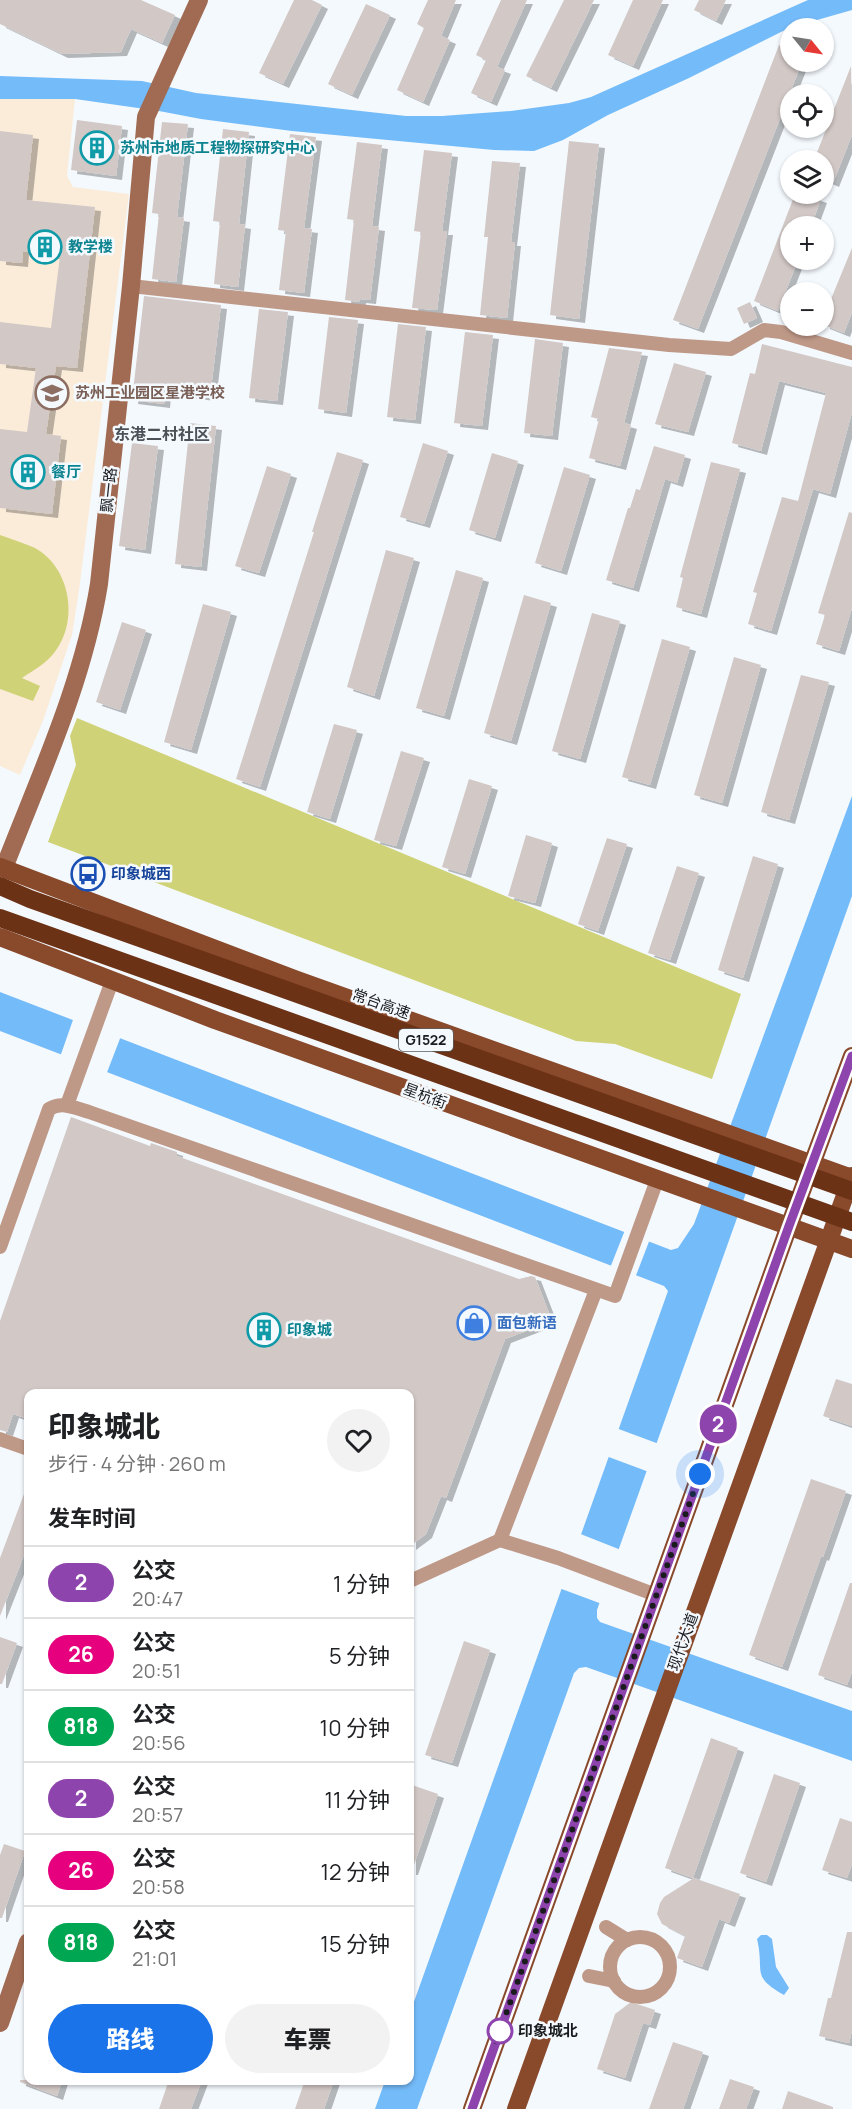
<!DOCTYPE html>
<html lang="zh">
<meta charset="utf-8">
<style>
:root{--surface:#fff;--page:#f2f2f2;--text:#202124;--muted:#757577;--line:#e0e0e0;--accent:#1a73e8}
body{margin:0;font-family:Manrope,"Noto Sans SC",sans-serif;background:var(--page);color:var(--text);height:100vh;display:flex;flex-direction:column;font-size:22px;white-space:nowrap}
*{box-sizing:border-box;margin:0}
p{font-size:20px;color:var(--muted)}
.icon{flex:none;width:33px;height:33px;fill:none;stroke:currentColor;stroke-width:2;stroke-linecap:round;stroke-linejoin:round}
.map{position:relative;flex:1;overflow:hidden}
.sheet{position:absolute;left:24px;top:1389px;width:390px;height:696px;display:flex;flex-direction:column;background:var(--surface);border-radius:12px;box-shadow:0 2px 4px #0004}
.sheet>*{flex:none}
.badge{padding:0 12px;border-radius:20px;font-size:21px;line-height:39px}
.needle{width:39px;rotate:120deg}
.fabs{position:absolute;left:780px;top:18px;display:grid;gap:12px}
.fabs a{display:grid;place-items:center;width:54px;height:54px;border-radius:50%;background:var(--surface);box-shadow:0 2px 4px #0004;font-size:30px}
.you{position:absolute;width:30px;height:30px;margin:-15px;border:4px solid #fff;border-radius:50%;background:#1a73e8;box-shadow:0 0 0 9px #1a73e833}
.map>.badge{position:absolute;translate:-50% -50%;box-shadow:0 0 0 3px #fff}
h2{padding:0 24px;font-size:22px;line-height:54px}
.round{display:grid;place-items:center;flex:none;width:63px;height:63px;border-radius:32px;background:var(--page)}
.overview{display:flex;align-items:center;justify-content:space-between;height:102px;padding:0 24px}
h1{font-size:28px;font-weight:800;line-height:45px}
.button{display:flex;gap:12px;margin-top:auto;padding:12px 24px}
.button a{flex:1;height:69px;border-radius:36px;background:var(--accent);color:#fff;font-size:24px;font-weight:800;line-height:69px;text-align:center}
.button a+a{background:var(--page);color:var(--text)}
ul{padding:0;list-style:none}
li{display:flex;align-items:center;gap:18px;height:72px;padding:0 24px;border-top:2px solid var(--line)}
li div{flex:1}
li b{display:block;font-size:22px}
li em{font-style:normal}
li .badge{min-width:66px;font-weight:700;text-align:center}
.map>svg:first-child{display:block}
</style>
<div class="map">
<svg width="852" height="2109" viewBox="0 0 852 2109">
<defs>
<filter id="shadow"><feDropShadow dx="6" dy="4" stdDeviation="0" flood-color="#0004"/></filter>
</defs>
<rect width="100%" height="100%" fill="#f4f9fe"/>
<path fill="#fbecd9" d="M0,99H75L67,176L73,187L129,194L79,591L72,635L43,721L20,775L0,766Z"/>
<g fill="#d0d278">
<path d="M0,535C11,539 24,543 35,548C70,567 80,621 54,653C45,664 34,670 22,678L40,686L33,701L0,689Z"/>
<path d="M77,718L741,994L712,1079L615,1044L576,1041L48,842L76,765L70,736Z"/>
</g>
<g fill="#74bbf9">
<path d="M808,0H852V10L789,28L689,78L608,115L563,140L534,151L494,150L292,131L201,119L159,111L75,99H0V76L142,81L196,93L406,116H442L511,111L569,103L591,97Z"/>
<path d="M852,796V896L597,1610V1618L600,1622L852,1711V1761L586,1667L579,1668L574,1673L417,2109H375L385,2081L410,2080V2013L668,1291L664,1286L0,1031V992L671,1250L678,1248L694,1224Z"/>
<path d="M761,1935H767L772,1939L776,1967L789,1988L784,1995C750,1976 765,1972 757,1939Z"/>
</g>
<g fill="#f4f9fe">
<path d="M74,1017L121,1036L106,1075L60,1057Z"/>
<path d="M625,1230L650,1239L635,1278L610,1268Z"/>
<path d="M616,1428L659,1444L649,1472L606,1456Z"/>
<path d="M578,1533L621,1550L602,1604L559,1588Z"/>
</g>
<g fill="#d2c8c6" filter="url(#shadow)">
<path d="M0,0H141L175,15L162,43L131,29L121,52L62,54L0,24Z"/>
<path d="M294,0H312L322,5L283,84L259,73Z"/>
<path d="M428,0H456L441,36L450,40L423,102L397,90L424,28L417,24Z"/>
<path d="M501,0H527L497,67L505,70L491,102L471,93L486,60L476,55Z"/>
<path d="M564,0H594L551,88L526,76Z"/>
<path d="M633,0H663L633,66L608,55Z"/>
<path d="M699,0H726L716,21L694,10Z"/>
<path d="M366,4L390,15L352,95L328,84Z"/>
<path d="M779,45L790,50V62H802L698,329L673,320Z"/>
<path d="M851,66L852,135L833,183L824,179V160H814Z"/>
<path d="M77,120L122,126L116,176L71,170Z"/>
<path d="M162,122L188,124L177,217L184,218L176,282L152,279L159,214L152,213Z"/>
<path d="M223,129L249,132L239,224L245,225L238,287L214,284L220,222L213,221Z"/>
<path d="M0,131L33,135L26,200L95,207L77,368L56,366L46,434L61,436L52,514L0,508V429L27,432L36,368L0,364V322L51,328L60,256L23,251L22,263L0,261Z"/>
<path d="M290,134L316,137L304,228L312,229L304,293L279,290L286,231L278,230Z"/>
<path d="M569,141L599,144L579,319L550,315Z"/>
<path d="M357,142L382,145L372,226L379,227L370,300L360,299V302L345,300L354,220L347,219Z"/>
<path d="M424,150L452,153L442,231H447L437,310L412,308L421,232L414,231Z"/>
<path d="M492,161L520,163L511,242H515L507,318L480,315L488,237H484Z"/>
<path d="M795,194H806L821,199L811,226H790V260H798L778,311L754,301Z"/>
<path d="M852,248V312L844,333L824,325V316Z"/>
<path d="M144,296L221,305L210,397L165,392L164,404L132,400Z"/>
<path d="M750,302L757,318L744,324L737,308Z"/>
<path d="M259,309L288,312L277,401L249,398Z"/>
<path d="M329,317L358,320L346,413L318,409Z"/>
<path d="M398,324L426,327L415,420L387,417Z"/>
<path d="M465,332L493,335L482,426L454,423Z"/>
<path d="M535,339L563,343L552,436L524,433Z"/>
<path d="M762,344L852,367V412L830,494L813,489L771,631L748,624L757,593L753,592L782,497L798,501L826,393L779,381L761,451L732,443L750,373L755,374Z"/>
<path d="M609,348L642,352L624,423L631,425L620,466L589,458L599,419L591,417Z"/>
<path d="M674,363L706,372L688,432L655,424Z"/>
<path d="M190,423L216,426L201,567L175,564Z"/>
<path d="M132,443L158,446L145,550L119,546Z"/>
<path d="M423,443L448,451L424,524L400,517Z"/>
<path d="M654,446L685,455L677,483L665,479L633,588L606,580L628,508H630L636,489L640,490Z"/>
<path d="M337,452L363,460L260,787L236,779L314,532H312Z"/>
<path d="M492,453L518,461L495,538L469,530Z"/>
<path d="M711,462L740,469L701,614L676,607L683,578L680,577Z"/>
<path d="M267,466L291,474L259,573L235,566Z"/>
<path d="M564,467L590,475L561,571L535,563Z"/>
<path d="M849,512L852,513V608L839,651L816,644L825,615L818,613Z"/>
<path d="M386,550L414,558L374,696L347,687Z"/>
<path d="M456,570L483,578L444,716L416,708Z"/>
<path d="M524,595L551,603L511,741L484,733Z"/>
<path d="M203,604L231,612L191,750L164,742Z"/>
<path d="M592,613L620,621L580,759L552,751Z"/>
<path d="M122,622L146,630L120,710L96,702Z"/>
<path d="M662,639L690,647L650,785L622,777Z"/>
<path d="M734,657L761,665L722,803L694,795Z"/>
<path d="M801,675L829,682L789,820L761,812Z"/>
<path d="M334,724L357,730L330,819L307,812Z"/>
<path d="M401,751L424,758L396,846L374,840Z"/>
<path d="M469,779L492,786L465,874L442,867Z"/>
<path d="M526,835L552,843L535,903L508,896Z"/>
<path d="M607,838L627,844L598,931L578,924Z"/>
<path d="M753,856L778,864L743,978L718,970Z"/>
<path d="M677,866L699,873L670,960L648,953Z"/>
<path d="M71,1117L150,1146L151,1143L177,1152V1156L519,1279L531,1276L535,1277L552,1321L505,1339L446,1498L441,1496L426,1534L410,1546V1394H28V1419L13,1414L7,1432L0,1430V1321Z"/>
<path d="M836,1379L852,1384V1426L823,1416Z"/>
<path d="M811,1479L846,1491L823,1557L821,1556L782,1667L749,1655Z"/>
<path d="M27,1486L28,1545L0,1616V1558Z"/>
<path d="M850,1583H852V1671L847,1685L818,1675Z"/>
<path d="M0,1637L17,1643L2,1684H0Z"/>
<path d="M464,1641L490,1650L452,1763L425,1755Z"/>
<path d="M711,1738L738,1748L693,1878L665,1868Z"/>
<path d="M774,1774L800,1783L766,1882L740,1873Z"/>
<path d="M412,1785L438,1794L412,1871H410V1792Z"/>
<path d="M840,1818L852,1822V1864L847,1878L822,1870Z"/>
<path d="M4,1844L25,1851L2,1918H0V1855Z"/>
<path d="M694,1878L740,1894L729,1923L719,1919L702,1967L677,1958L685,1936L662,1924L657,1914L660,1903L664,1897Z"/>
<path d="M847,1932H852V2030L849,2043L819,2036L828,1998H831Z"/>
<path d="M631,2002L655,2010L650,2025L643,2023L625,2078L597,2069L615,2014Z"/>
<path d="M673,2042L703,2052L683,2109H649Z"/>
<path d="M730,2079L754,2087L746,2109H719Z"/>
<path d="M20,2080H62L57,2096L20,2082Z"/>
<path d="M169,2080H202L191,2109H159Z"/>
<path d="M305,2080H334L324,2109H295Z"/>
<path d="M788,2091L833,2107V2109H782Z"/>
</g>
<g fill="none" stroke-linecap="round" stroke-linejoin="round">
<g stroke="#bf9988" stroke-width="14">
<path d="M131,286L669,345L731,349L764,330L781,332L852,353"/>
<path d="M67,1105L112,981"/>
<path d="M0,1247L49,1109C62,1101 75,1108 89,1112L615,1296L657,1180"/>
<path d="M0,1439L28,1449"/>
<path d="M500,1540L558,1558L656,1595"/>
<path d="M410,1581L500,1540L596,1290"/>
<path d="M606,1927L627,1940"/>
<circle cx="640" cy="1967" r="30"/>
<path d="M589,1976L614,1981"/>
</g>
<g stroke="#a06b52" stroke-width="18">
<path d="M4,868C40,775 83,683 99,584L131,286L146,117L199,0"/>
<path d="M0,2023L28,1942"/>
</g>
<g stroke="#89492b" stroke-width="18">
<path d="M0,867L297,980L852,1178"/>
<path d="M0,937L215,1020L852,1249"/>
<path d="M472,2109L789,1226L852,1056"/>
<path d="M516,2109L852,1176"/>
</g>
<g stroke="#6c3215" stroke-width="18">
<path d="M0,886L30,899L852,1191"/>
<path d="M0,918L852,1222"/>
</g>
</g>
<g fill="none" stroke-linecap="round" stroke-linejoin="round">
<g stroke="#fff" stroke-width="14">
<path id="line" d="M472,2109L789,1226L852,1056"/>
</g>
<use href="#line" stroke="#8e44ad" stroke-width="9"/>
<path stroke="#191b1d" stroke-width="6" stroke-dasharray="0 10.8" d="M500,2031L496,2042L700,1474"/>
</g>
<defs>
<g id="building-ring" transform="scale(1.725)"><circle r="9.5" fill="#f4f9fe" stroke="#0f9aa8" stroke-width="1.5"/><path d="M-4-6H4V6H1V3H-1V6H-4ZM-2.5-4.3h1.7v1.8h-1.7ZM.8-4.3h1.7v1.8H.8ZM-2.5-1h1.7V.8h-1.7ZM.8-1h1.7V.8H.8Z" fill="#0f9aa8"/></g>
<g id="school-ring" transform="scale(1.725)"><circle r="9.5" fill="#f4f9fe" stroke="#8d6e63" stroke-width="1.5"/><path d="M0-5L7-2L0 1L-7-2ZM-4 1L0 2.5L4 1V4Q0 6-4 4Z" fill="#8d6e63"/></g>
<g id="bus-ring" transform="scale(1.725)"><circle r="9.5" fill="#f4f9fe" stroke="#1a4fb4" stroke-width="1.5"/><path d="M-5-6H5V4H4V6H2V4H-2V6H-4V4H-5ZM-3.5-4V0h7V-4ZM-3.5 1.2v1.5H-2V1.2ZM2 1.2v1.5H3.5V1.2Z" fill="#1a4fb4"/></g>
<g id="shop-ring" transform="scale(1.725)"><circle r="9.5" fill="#f4f9fe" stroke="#3f7fe0" stroke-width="1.5"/><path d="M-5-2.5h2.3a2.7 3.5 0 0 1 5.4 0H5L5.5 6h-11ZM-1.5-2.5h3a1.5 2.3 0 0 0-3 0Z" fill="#3f7fe0"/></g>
</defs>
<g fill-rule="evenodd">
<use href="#building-ring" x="97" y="148"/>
<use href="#building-ring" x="45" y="247"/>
<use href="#school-ring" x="52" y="393"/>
<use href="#building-ring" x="28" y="472"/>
<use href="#bus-ring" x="88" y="874"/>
<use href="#shop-ring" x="474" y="1323"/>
<use href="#building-ring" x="264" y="1330"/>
</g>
<circle fill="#fff" stroke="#8e44ad" stroke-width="3" cx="500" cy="2031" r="12"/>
<g text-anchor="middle" stroke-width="5" stroke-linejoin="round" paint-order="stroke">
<rect fill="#f4f9fe" stroke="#5b5e60" stroke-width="1.5" x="399" y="1029" width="54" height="22" rx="4.5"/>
<g font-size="14" font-weight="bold" fill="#191b1d">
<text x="426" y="1045">G1522</text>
</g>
<g font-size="15" font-weight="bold" fill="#0d838f" stroke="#f4f9fe" text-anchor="start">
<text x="120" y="153">苏州市地质工程物探研究中心</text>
<text x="68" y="252">教学楼</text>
<text x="51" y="477">餐厅</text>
<text x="287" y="1335">印象城</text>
</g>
<g font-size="15" font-weight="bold" fill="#785e54" stroke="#f4f9fe" text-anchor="start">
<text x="75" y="398">苏州工业园区星港学校</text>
</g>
<g font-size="15" fill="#191b1d" stroke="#f4f9fe">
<text transform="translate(109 490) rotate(-84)" y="5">飘一路</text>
<text transform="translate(381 1004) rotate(20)" y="5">常台高速</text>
<text transform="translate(425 1096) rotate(20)" y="5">星杭街</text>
<text transform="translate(683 1642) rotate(-70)" y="5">现代大道</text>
</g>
<g font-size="15" font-weight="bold" fill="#164399" stroke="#f4f9fe" text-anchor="start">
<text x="111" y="879">印象城西</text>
</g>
<g font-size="15" font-weight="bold" fill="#366cbe" stroke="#f4f9fe" text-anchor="start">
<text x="497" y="1328">面包新语</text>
</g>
<g font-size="15" font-weight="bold" fill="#191b1d" stroke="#f4f9fe" text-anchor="start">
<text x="518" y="2036">印象城北</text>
</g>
<g font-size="16" font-weight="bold" fill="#4c5157" stroke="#f4f9fe">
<text x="162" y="440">东港二村社区</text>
</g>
</g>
</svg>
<div class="fabs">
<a><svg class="needle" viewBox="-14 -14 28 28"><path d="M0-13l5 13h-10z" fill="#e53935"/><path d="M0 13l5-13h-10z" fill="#757577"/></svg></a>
<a><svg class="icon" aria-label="locate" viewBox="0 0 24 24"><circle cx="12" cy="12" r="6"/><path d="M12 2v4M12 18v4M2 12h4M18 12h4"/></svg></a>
<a><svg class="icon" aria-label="layers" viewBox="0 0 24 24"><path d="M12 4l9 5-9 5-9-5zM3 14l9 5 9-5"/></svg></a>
<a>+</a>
<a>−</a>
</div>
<div class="you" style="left:700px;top:1474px"></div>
<b class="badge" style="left:718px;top:1424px;background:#8e44ad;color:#fff">2</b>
<section class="sheet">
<div class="overview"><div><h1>印象城北</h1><p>步行 · 4 分钟 · 260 m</p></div><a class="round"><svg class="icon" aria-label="heart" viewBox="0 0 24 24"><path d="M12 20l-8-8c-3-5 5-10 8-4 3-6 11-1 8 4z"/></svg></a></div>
<h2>发车时间</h2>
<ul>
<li><span class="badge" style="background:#8e44ad;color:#fff">2</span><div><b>公交</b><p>20:47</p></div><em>1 分钟</em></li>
<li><span class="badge" style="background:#e6007e;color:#fff">26</span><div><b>公交</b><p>20:51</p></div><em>5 分钟</em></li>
<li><span class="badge" style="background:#00a651;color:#fff">818</span><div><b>公交</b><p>20:56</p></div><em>10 分钟</em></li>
<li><span class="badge" style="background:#8e44ad;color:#fff">2</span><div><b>公交</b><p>20:57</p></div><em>11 分钟</em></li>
<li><span class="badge" style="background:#e6007e;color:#fff">26</span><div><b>公交</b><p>20:58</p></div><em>12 分钟</em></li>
<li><span class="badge" style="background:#00a651;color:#fff">818</span><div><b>公交</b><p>21:01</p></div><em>15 分钟</em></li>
</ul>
<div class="button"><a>路线</a><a>车票</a></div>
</section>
</div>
